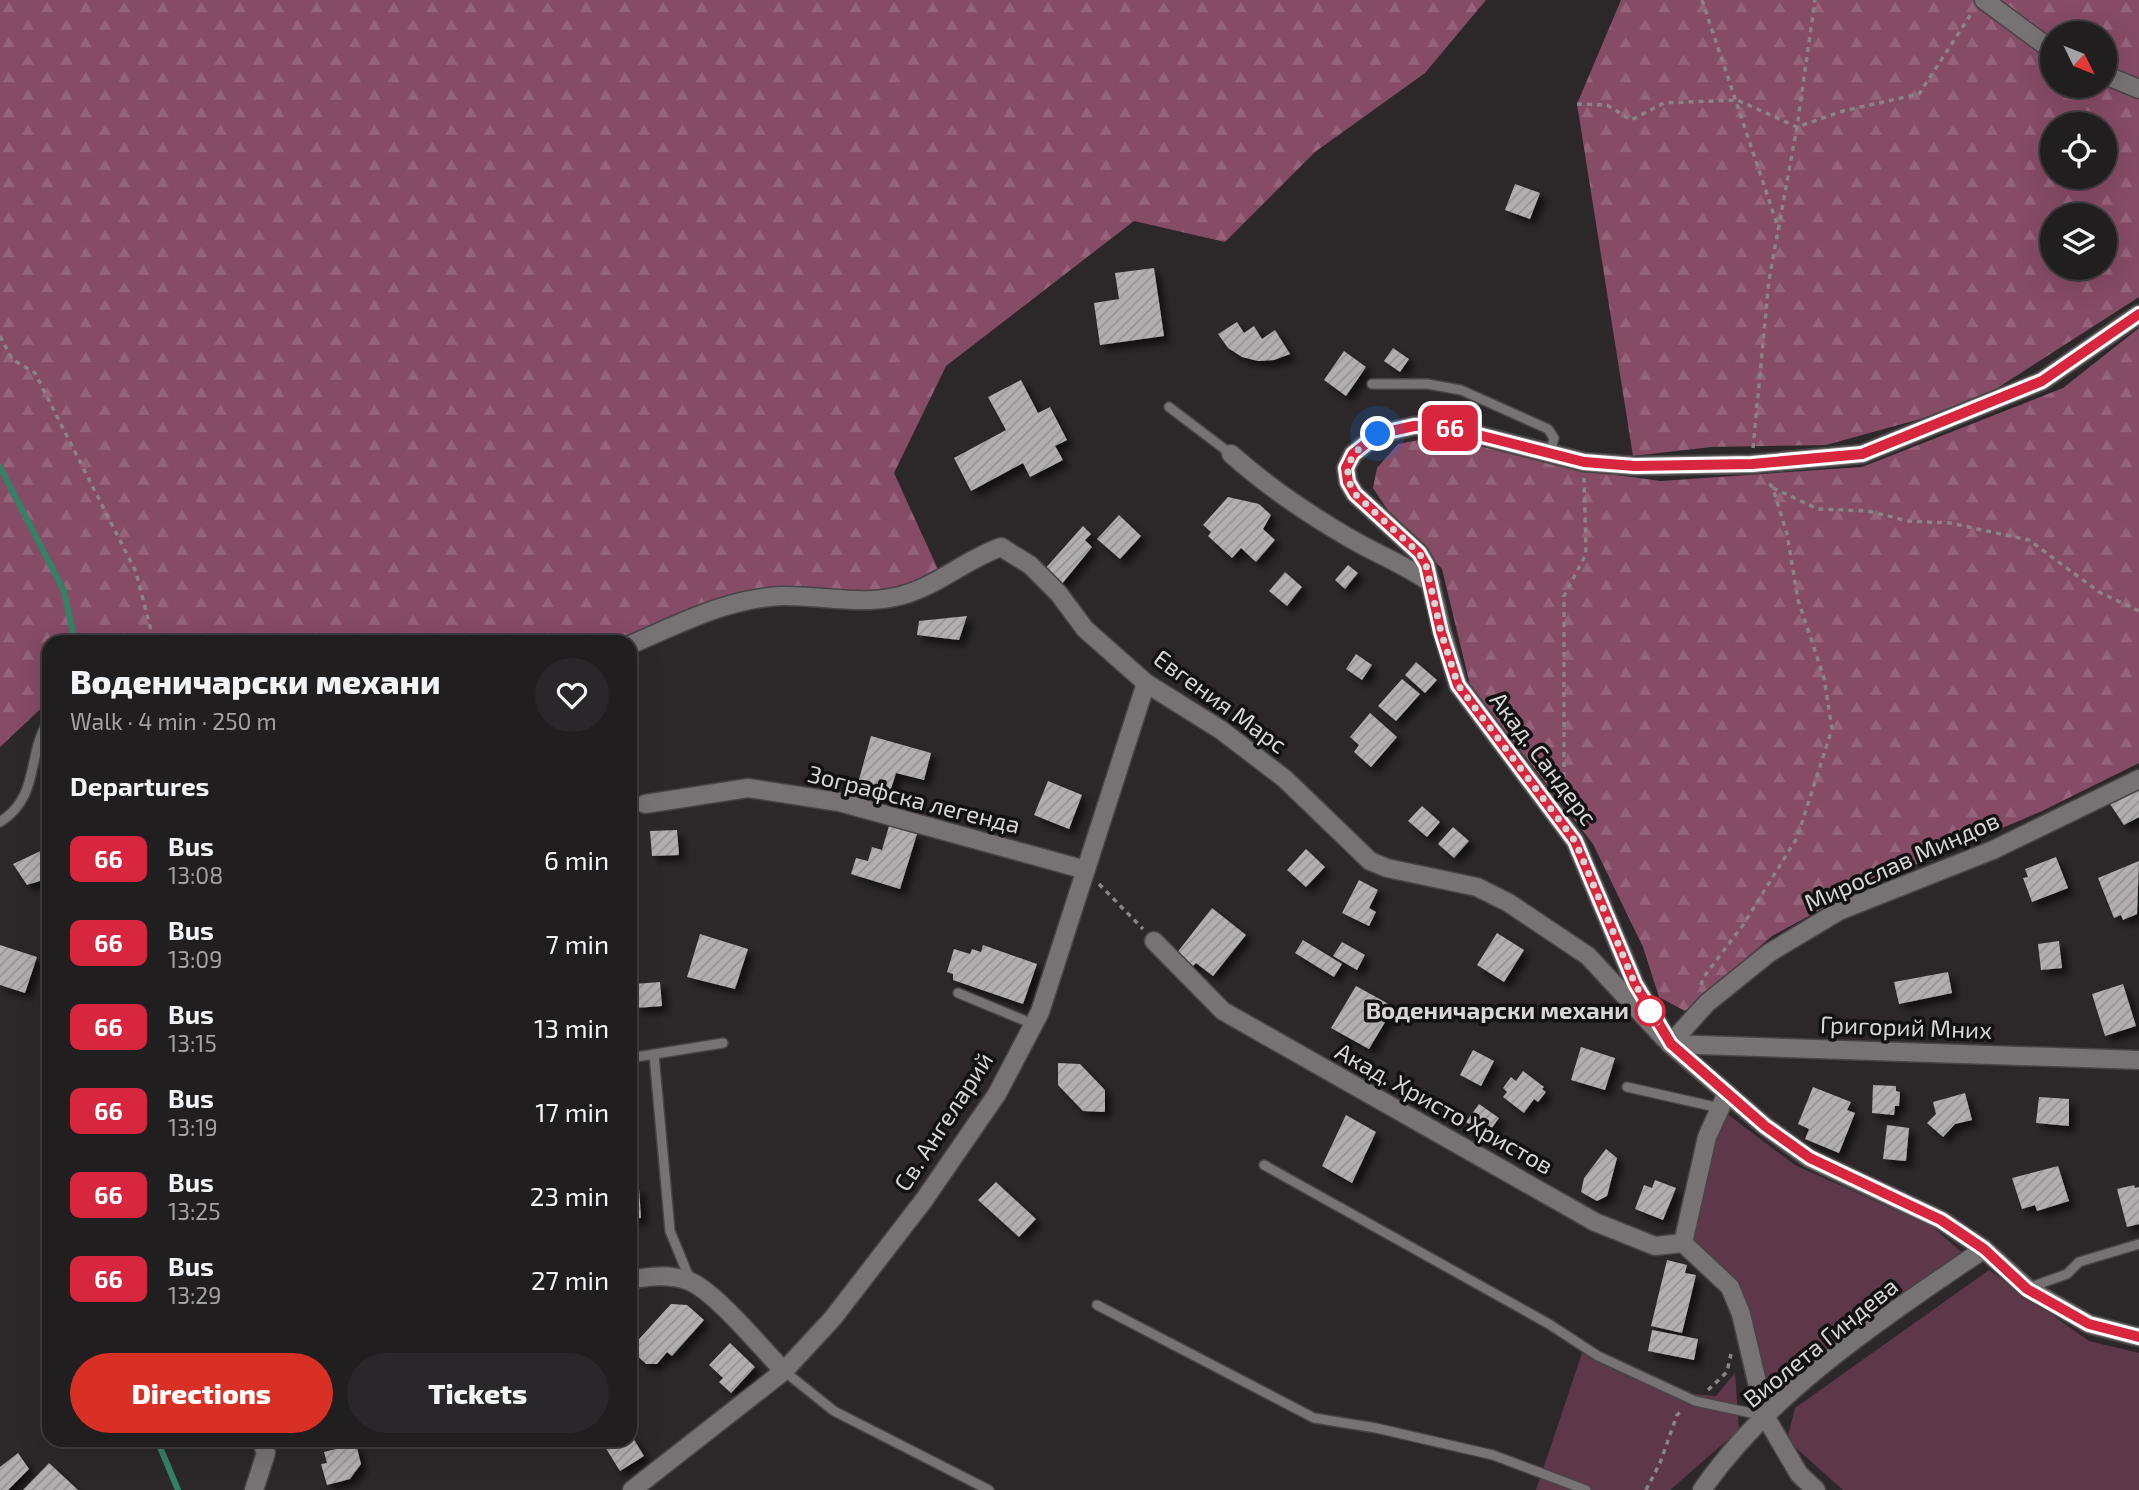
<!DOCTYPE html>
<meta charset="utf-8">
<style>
:root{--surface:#211e20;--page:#292729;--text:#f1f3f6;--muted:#a2a2a5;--line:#3e3c3e;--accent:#d93025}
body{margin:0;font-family:"Exo 2",sans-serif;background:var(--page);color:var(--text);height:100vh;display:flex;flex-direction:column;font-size:26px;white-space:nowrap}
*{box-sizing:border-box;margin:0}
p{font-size:23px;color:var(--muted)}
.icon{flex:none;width:38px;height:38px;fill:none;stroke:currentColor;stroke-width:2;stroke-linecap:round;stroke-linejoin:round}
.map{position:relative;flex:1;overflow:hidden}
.details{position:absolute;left:42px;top:635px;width:595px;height:812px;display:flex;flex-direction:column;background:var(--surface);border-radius:21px;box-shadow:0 7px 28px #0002,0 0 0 2px var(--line)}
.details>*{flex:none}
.badge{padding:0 14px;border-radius:10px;font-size:24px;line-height:46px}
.needle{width:46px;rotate:133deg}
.tools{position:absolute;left:2040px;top:21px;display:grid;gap:14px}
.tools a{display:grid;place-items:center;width:77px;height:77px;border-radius:50%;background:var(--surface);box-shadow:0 7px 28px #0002,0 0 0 2px var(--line);font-size:35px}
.you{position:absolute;width:35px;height:35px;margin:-18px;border:5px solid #fff;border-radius:50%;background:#1a73e8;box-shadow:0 0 0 10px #1a73e833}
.map>.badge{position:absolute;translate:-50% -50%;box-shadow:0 0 0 4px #fff}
h2{padding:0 28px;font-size:26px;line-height:63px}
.round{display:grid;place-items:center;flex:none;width:74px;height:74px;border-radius:37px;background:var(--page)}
.headline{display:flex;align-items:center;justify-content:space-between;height:119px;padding:0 28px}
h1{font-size:33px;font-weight:800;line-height:52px}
.button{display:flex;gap:14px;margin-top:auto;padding:14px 28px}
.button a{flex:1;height:80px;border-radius:42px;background:var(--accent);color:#fff;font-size:28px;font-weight:800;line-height:80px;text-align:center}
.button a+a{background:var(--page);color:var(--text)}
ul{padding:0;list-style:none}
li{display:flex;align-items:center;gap:21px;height:84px;padding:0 28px}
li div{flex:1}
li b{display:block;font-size:26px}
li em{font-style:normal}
li .badge{min-width:77px;font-weight:700;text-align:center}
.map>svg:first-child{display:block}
</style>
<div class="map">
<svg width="2139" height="1490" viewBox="0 0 2139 1490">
<defs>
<pattern id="forest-firs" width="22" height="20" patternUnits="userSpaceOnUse" patternTransform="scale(1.75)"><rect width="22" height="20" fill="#864b65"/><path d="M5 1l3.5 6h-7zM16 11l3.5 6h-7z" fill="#96647a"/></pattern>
<pattern id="building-hatch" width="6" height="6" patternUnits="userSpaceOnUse" patternTransform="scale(1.75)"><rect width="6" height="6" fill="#b3afb0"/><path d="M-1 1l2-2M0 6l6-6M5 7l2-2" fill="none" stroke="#969394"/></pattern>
<filter id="shadow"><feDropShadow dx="6" dy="6" stdDeviation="3.5" flood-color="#0009"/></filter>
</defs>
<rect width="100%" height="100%" fill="#2c282a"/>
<g fill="#5e3748">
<path d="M1726,1113L1795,1165L1933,1227L1965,1255L1767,1399L1751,1320L1683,1247L1708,1143Z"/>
<path d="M1989,1270L2089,1341L2139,1353V1490H1843L1787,1440L1795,1408Z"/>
<path d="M1582,1353L1680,1393L1716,1396L1735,1373L1739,1430L1670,1490H1536Z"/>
</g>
<g fill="url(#forest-firs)" fill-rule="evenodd">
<path d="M0,0H1486L1425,73L1315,152L1225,242L1134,221L946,366L894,473L942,578L894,598L781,596L630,642H49V701L0,747Z"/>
<path d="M1621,0H2139V297L1971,405L1826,445L1711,447L1633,456L1577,104ZM2053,33H2105V86H2053ZM2053,124H2105V177H2053ZM2053,215H2105V268H2053Z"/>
<path d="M2139,328V763L2042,811L1860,888L1772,936L1685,1011L1659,997L1643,947L1593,844L1470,685L1442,569L1387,509L1373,488L1377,468L1398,444L1440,436L1572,469L1661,481L1862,467L2063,388Z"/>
</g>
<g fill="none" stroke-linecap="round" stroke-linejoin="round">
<g stroke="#348167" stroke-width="6">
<path d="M0,467L64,591L75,642"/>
<path d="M157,1440L178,1490"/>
</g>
</g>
<g fill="url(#building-hatch)" filter="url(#shadow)">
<path d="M1515,184L1540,193L1530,219L1505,210Z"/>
<path d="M1154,268L1164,336L1100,345L1094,303L1119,299L1115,273Z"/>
<path d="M1237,322L1244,333L1254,326L1262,339L1275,330L1290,354L1274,360L1258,361L1242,357L1228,348L1218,334Z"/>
<path d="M1393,348L1409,359L1400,372L1384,361Z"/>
<path d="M1344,351L1366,367L1346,396L1324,380Z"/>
<path d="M1021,380L1038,413L1050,407L1067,440L1055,446L1063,460L1030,477L1023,463L971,491L954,458L1006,430L988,397Z"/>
<path d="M1228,497L1259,504L1271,515L1263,529L1275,540L1256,562L1241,548L1232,558L1208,536L1211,532L1203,525Z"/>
<path d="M1119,515L1141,536L1120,559L1097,539Z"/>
<path d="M1083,526L1091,534L1085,540L1092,547L1061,585L1044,570Z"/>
<path d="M1348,565L1358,573L1345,589L1335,580Z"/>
<path d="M1285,572L1302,587L1287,606L1269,591Z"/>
<path d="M967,616L959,640L917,635L919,621Z"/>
<path d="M1356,654L1372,665L1362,680L1346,669Z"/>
<path d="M1416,662L1437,680L1425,693L1405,675Z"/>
<path d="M1402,679L1420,694L1396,721L1378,706Z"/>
<path d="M1370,713L1397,737L1371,767L1354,752L1359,745L1350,737Z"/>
<path d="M871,736L931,753L924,780L896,773L890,792L858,783Z"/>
<path d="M1048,781L1082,795L1069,829L1034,815Z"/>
<path d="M2139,789V817L2124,825L2110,804Z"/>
<path d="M1422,806L1440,822L1427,837L1408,821Z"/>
<path d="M889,826L917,834L900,889L851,874L856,858L868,861L872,847L882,850Z"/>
<path d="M1453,827L1469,841L1454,858L1438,844Z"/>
<path d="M677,830L679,855L652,856L650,831Z"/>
<path d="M49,847V878L27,885L13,864Z"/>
<path d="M1306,849L1325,867L1306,887L1287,870Z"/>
<path d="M2056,857L2068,888L2032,902L2023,878L2028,877L2025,869Z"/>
<path d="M2139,861L2137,914L2123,920L2121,915L2114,918L2098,878Z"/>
<path d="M1359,880L1378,890L1369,908L1376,912L1369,926L1342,913Z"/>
<path d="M1212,908L1246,935L1213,976L1196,963L1192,967L1176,954Z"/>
<path d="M1497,933L1524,950L1504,982L1477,965Z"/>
<path d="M700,934L748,949L735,989L687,977Z"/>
<path d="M1303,940L1342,964L1334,977L1295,953Z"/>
<path d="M2059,941L2062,968L2041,970L2038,944Z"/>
<path d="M1342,942L1365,955L1357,970L1333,956Z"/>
<path d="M0,945L37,957L25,993L0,985Z"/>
<path d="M983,945L1037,964L1023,1004L953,980V974L947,972L954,949L970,954L972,949L981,952Z"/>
<path d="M1948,972L1952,993L1899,1004L1894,982Z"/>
<path d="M660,982L662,1006L636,1008L634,984Z"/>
<path d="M2123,984L2136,1026L2105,1036L2092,994Z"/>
<path d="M1356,986L1394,1007L1369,1049L1331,1028Z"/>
<path d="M1581,1047L1615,1058L1605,1090L1571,1080Z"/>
<path d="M1473,1050L1494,1061L1481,1086L1460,1075Z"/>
<path d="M1058,1063L1080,1064L1105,1090V1112L1083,1111L1058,1085Z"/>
<path d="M1523,1071L1544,1087L1542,1089L1546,1092L1538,1102L1534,1099L1524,1113L1503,1097L1507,1092L1503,1088L1511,1077L1516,1081Z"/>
<path d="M1873,1085L1896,1086V1091L1900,1092L1899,1106H1895L1894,1115L1872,1113Z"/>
<path d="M1813,1087L1851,1102L1847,1110L1855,1113L1839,1153L1805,1139L1809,1129L1798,1124Z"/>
<path d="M1965,1093L1972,1120L1955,1124L1943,1137L1927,1123L1936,1114L1933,1102Z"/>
<path d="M2039,1097L2069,1099V1126L2036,1123Z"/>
<path d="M1479,1104L1499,1118L1486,1136L1466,1122Z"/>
<path d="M1346,1115L1376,1132L1352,1183L1322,1166Z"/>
<path d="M1887,1125L1909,1128L1906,1161L1883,1159Z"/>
<path d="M1606,1149L1617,1158L1607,1196L1597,1201L1581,1192L1584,1178Z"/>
<path d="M2058,1166L2069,1201L2037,1211L2035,1205L2022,1209L2012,1178Z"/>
<path d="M1655,1180L1676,1188L1663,1220L1635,1209L1644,1185L1652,1188Z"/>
<path d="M996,1182L1036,1219L1019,1237L978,1200Z"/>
<path d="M2134,1185L2135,1188L2139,1187V1224L2127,1227L2117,1189Z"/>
<path d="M630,1188H639L641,1218L630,1219Z"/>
<path d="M1667,1260L1687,1265L1685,1273L1696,1275L1682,1333L1651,1326Z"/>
<path d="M671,1304L687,1305L704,1320L672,1356L667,1352L657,1364H646L630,1349Z"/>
<path d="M1652,1330L1698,1339L1694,1360L1648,1351Z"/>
<path d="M730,1343L755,1367L731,1393L719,1382L723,1378L709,1365Z"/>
<path d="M630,1433L644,1456L620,1471L605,1447L616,1440H630Z"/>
<path d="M356,1444L361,1464L350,1479L327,1485L321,1464L327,1463L324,1452Z"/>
<path d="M18,1453L29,1469L8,1490H0V1467Z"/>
<path d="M49,1463L78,1490H23Z"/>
</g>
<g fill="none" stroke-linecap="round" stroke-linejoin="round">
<g stroke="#474445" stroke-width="12">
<g id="lane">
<path d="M1372,384H1427L1461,390L1548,429L1554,438L1550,454"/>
<path d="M1169,407L1231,454"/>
<path d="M0,822C41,796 26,755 49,720"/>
<path d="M958,993L1033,1024"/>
<path d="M654,1055L670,1231L691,1282"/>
<path d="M630,1058L723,1043"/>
<path d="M1627,1087L1720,1108"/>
<path d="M1264,1165L1549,1324L1598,1356L1695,1401L1765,1416"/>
<path d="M2028,1288L2067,1274L2079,1262L2139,1244"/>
<path d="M1097,1305L1314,1418L1376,1428L1493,1455L1586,1490"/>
<path d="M784,1371L834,1411L989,1490"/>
</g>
</g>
<g stroke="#474445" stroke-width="21">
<g id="street">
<path d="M1984,0L2053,51"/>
<path d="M2105,75L2139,89"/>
<path d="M1231,454C1267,486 1305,512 1346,536C1374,553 1404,564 1431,583"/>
<path d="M630,645C679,624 728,598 782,596C818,595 859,605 895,597C934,589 964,560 1001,547L1030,565L1059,594L1085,629L1146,683L1221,730L1285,779L1370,861L1387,868L1477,887L1509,903L1588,956L1665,1039"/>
<path d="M645,804L748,788L839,802L1086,870"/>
<path d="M1154,941L1223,1011L1595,1222L1655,1246L1683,1243"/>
<path d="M1670,1044L1707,1003L1769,953L1839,911L1993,850L2139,779"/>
<path d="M1670,1044L2139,1060"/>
<path d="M1683,1243L1730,1287L1741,1314L1765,1416L1799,1474L1816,1490"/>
<path d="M1683,1243L1707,1137L1727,1093"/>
<path d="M630,1280C650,1276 669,1274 689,1281C715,1291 762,1349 784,1371"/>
<path d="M254,1490L266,1453L261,1440"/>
<path d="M632,1490L784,1371L833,1318L924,1200L997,1094L1040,1012L1146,683"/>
<path d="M1702,1490C1770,1391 1886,1316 1984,1249"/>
</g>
</g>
<g stroke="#474445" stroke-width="21">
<path id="secondary" d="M2139,314L2042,381L1862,454L1752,464L1635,466L1584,462L1439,425L1414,426L1378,434L1353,454L1346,468L1348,482L1355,494L1419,553L1426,565L1442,632L1458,685L1575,841L1635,984L1670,1044L1765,1126L1809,1158L1941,1220L1984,1249L2027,1288L2089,1324L2139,1337"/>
</g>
<g stroke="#878585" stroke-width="3.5" stroke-dasharray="5 5" stroke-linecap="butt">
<path d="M1702,0L1779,230"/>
<path d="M1577,104L1607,105L1631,120L1664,103L1737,100L1797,127L1843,111L1919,94L1973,11"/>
<path d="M0,336L12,359L35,373L136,572L154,642"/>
<path d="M1753,448L1769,280L1797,127L1815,0"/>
<path d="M1773,488L1818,509L1868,511L1908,521L1950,523L2029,540L2099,592L2139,611"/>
<path d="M1564,797V596L1586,554L1584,478"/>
<path d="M1099,884L1143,929"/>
<path d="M1701,985L1703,978L1743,925L1797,838L1832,729L1824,678L1798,600L1787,534L1773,488L1767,481"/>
<path d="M1708,1390L1727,1372L1731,1354"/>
<path d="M1646,1490L1660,1463L1677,1415L1683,1410"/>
</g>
<use href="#lane" stroke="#777274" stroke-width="9"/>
<use href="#street" stroke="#777274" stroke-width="18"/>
<use href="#secondary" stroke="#777274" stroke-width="18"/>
</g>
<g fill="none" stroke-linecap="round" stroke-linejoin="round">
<g stroke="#fff" stroke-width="16">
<path id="line" d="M2139,314L2042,381L1862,454L1752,464L1635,466L1584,462L1439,425L1414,426L1378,434L1353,454L1346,468L1348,482L1355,494L1419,553L1426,565L1441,632L1458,685L1575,841L1635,984L1671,1044L1765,1126L1810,1158L1941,1220L1984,1249L2027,1289L2089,1324L2139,1337"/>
</g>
<use href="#line" stroke="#d7263d" stroke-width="10"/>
<path stroke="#d7d5d5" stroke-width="7" stroke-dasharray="0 12.6" d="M1378,434C1354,450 1338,466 1355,494L1419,553L1426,565L1441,632L1458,685L1575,841L1635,984L1657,1022L1650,1011"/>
</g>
<circle fill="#fff" stroke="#d7263d" stroke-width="3.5" cx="1650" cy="1011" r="14"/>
<g text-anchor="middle" stroke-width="7" stroke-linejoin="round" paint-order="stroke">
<g font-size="24" fill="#d7d5d5" stroke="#131212">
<text transform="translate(1220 702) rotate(36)" y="8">Евгения Марс</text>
<text transform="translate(1543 759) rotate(53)" y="8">Акад. Сандерс</text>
<text transform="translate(914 800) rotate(14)" y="8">Зографска легенда</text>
<text transform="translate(1902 862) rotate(-24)" y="8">Мирослав Миндов</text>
<text transform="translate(1906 1028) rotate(2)" y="8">Григорий Мних</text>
<text transform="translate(1444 1109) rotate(29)" y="8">Акад. Христо Христов</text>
<text transform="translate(944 1122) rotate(-57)" y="8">Св. Ангеларий</text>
<text transform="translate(1821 1343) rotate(-39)" y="8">Виолета Гиндева</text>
</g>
<g font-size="24" font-weight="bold" fill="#d7d5d5" stroke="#131212" text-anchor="end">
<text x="1629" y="1019">Воденичарски механи</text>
</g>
</g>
</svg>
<div class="tools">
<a><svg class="needle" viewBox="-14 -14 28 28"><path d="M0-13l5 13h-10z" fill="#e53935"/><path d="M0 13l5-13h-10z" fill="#a2a2a5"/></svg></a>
<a><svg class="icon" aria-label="locate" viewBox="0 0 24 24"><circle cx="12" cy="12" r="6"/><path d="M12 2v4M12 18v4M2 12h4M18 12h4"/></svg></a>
<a><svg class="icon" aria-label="layers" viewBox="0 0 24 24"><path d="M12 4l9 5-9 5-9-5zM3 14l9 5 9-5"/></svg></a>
</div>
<div class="you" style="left:1378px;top:434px"></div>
<b class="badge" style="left:1450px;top:428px;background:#d7263d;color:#fff">66</b>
<section class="details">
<div class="headline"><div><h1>Воденичарски механи</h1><p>Walk · 4 min · 250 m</p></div><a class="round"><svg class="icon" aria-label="heart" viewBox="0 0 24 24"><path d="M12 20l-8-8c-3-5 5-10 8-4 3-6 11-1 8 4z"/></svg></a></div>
<h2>Departures</h2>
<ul>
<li><span class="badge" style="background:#d7263d;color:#fff">66</span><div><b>Bus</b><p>13:08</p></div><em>6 min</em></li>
<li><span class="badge" style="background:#d7263d;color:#fff">66</span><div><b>Bus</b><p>13:09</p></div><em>7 min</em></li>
<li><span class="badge" style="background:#d7263d;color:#fff">66</span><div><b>Bus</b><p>13:15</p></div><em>13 min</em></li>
<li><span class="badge" style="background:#d7263d;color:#fff">66</span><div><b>Bus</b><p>13:19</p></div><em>17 min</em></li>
<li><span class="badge" style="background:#d7263d;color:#fff">66</span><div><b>Bus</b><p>13:25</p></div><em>23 min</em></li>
<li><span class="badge" style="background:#d7263d;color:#fff">66</span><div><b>Bus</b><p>13:29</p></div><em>27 min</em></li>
</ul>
<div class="button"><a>Directions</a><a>Tickets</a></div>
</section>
</div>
